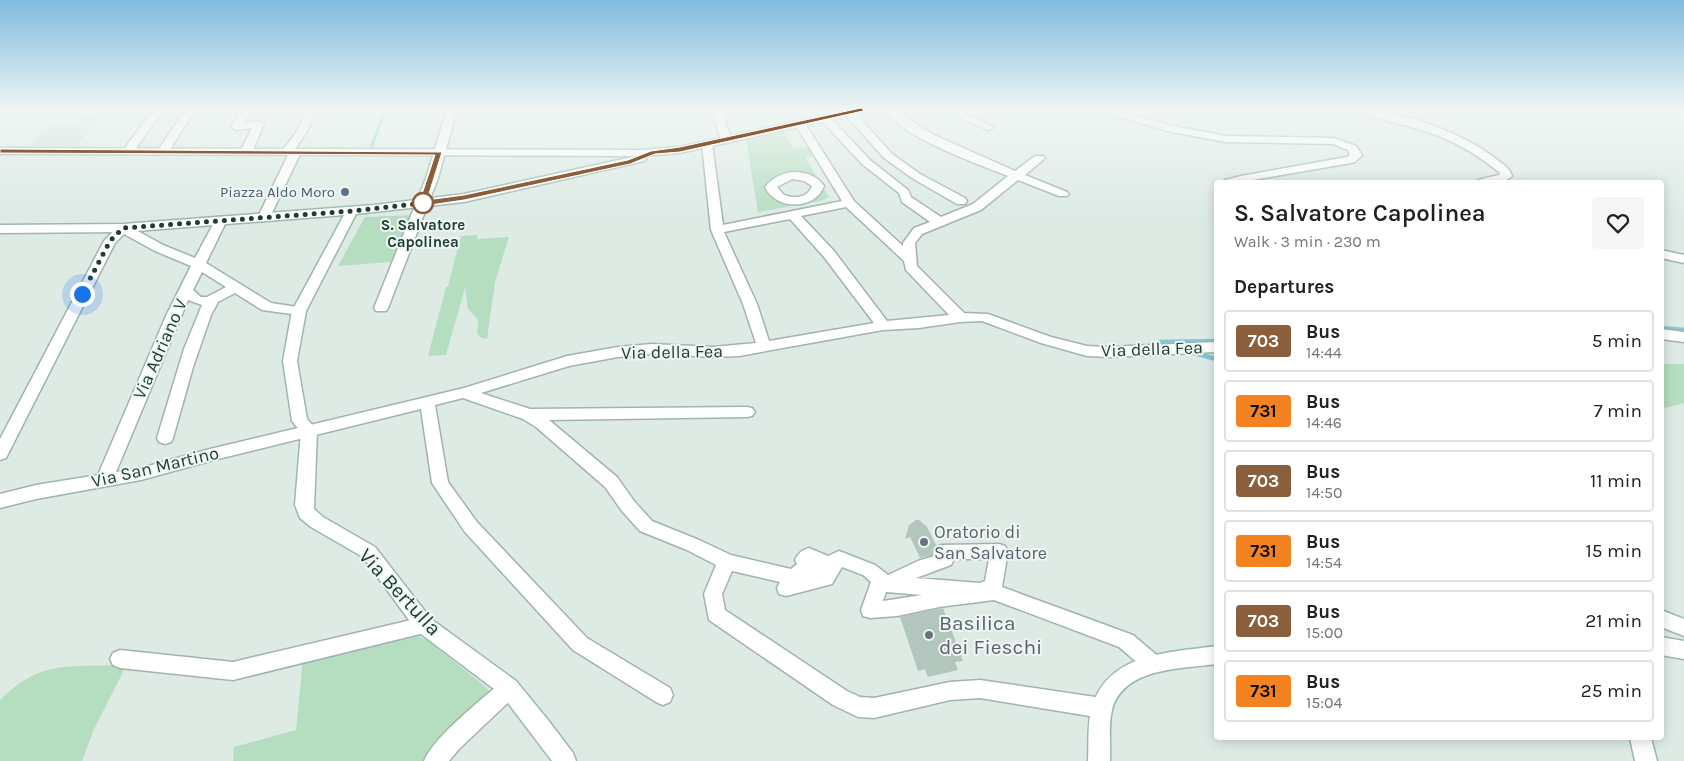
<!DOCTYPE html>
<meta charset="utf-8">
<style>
:root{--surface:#fff;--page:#f6f6f6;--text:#202124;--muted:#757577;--line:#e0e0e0}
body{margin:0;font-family:Karla,sans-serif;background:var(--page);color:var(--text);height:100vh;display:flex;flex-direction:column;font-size:19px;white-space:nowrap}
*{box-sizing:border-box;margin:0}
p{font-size:16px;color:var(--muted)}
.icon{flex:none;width:28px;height:28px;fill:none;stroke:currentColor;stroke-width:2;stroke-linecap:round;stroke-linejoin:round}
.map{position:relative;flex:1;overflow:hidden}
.sheet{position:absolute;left:1214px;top:180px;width:450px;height:560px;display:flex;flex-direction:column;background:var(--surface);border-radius:5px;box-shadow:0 2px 12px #0003}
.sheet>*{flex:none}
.badge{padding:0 10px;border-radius:4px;font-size:18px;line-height:32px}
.you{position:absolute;width:25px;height:25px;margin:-12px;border:4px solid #fff;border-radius:50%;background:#1a73e8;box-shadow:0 0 0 8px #1a73e833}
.map>.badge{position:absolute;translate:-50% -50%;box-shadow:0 0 0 2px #fff}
h2{padding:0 20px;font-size:19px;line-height:45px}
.round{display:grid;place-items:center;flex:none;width:52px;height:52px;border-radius:5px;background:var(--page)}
.overview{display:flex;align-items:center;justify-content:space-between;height:85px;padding:0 20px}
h1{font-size:24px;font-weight:600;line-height:38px}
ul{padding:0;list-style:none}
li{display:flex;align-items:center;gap:15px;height:62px;margin:0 10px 8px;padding:0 10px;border:2px solid var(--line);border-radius:5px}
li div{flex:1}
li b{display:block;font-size:19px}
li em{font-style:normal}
li .badge{min-width:55px;font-weight:700;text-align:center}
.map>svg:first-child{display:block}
</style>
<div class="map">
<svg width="1684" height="761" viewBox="0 0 1684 761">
<rect width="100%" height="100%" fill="#deebe5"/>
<path fill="#ccdbd4" d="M104,113L77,146H30L48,123H76L82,115Z"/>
<g fill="#b5dec1" fill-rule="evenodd">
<path d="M784,131L794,149L811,146L816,155L805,157L829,197L821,201L758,212L746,139ZM783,177L816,183L806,199L775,196L773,193Z"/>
<path d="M412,215L391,262L338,266L365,217Z"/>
<path d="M478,235L477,239L509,237L495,282L487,339L480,337L477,333L478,320L468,309L465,288L446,355L428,356L446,287L448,286L461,236Z"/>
<path d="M1661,364H1684V403L1661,409Z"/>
<path d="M409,636H418L428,641L487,688L490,693L427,761H233L234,747L296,730L303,659Z"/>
<path d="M121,665L125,666L124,670L94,729L82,761H0V700C40,660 68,667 121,665Z"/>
</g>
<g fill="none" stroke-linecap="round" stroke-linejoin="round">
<path stroke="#81c6d5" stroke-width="3" d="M371,148L385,110"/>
<g stroke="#81c6d5" stroke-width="4.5">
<path d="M1661,328L1684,330"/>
<path d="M1160,342L1216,341"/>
<path d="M1187,351L1216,359"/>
</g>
</g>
<g fill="#b3c6be">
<path d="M916,520H919L927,527L936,545L931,551L932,555L920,558L910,537L905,539L909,525Z"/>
<path d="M943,608L963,661L955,662L958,670L928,677L925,669L918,671L900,617Z"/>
</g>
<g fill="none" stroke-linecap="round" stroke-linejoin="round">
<g stroke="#a1b3ac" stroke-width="3">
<g id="street">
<path d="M153,110H163L132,154H124L122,152Z"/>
<path d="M185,110H195L167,154H159L157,152Z"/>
<path d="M241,110H251L244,123L259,121L264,124L252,152L246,155L240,152L252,128L236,130L231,127Z"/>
<path d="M307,110H317L306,133L295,149L301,152L270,217L264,221L260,220L258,217L288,155L281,152L296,133Z"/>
<path d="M447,110H457L438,178L388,308L386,311H376L374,308L426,178Z"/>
<path d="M712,110H722L731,140L730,142L726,143L721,140Z"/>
<path d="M845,110H853L892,154L920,174L965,198L967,201L965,204H957L912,178L884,158L845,114L844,112Z"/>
<path d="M884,110H895L932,134L1015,171L1035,156H1043L1045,158L1043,160L1025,175L1067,192L1069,194L1067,196H1059L1018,180L981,210L922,234L915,243L917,266L964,313L988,314L1051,337L1087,346L1109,347L1216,342V352L1109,357L1087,356L1041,343L982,321L960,322L919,328L883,330L739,356L713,357L652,354L618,357L569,366L481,393L530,409L747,407L752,408L755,412L752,416L747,417L549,420L617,477L634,501L652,521L699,540L731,555L791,569L797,564L795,560C798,553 802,550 809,548L828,556L839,551L875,565L888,575L918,561L934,556L933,552L936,547L942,545L999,544L1005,546L1008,551L1002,587L1133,635L1160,658L1163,664L1160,670L1153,673L1146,670L1119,647L994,600L939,607L897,616L870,618L863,616L861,610L871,582L863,575L842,567L832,584L786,596L779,594L777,588L780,582L732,571L722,594L725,610L847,691L860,697L874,698L950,682L980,680L1102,698L1109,701L1112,708L1109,715L1102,718L980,698L950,700L874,718L858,717L833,705L709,620L704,594L716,565L687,550L640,531L622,511L605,487L536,427L523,419L463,398L435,405L448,482L477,522L587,638L670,688L673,695L670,702L663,705L656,702L573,650L465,532L432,483L421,409L210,461L141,480L36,499L0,508V494L36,485L98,475L166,316L191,266L155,251L124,234L115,243L8,454L6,458L0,460V439L104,241L119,225H127L163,245L195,258L217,217H225L227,220L206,263L271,303L304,308L306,311L304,314L299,315L262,310L235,293L218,302L211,315L193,367L173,438L171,442L165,444L159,442L157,438L184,349L202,305L188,300L116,472L141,468L210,449L464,388L567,356L618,347L652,344L713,347L756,343L743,304L711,230L702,144L707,141L712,144L723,225L842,201L795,124L800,121L804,122L854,201L903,246V243L914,228L930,222L902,202L899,193L862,164L821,120L820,118L821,116H829L870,160L908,190L911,197L941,217L973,204L1008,176C973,162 908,140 884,110ZM846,207L904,261L906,270L949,315L887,321L834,251L801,216ZM790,219L824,257L874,323L769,341L757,304L724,232ZM202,272L226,287L207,297H201L193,290ZM954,559H989L985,581L980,583L916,578L951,565ZM886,592L922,595L883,601Z"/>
<path d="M945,110H958L994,127L989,130L985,129Z"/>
<path d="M1349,110C1390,105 1464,133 1496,159C1503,164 1510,168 1512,176C1503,185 1488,182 1477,182L1478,180L1499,175L1500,173C1449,131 1412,127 1350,112Z"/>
<path d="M796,172C808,173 817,176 824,186C815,211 775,210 765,187C773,177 784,172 796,172ZM792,179L804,181L812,186C808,198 794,199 784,195L777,187Z"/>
<path d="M1661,329L1684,332V342L1661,339Z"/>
<path d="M424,617L431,619L434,625L431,631L424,633L233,680L120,668L113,665L110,659L113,653L120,650L233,662Z"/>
<path d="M509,679L516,681L519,688L516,695L459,749L449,761H424C435,735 480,702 502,681Z"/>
</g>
</g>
<g stroke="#9cb7ae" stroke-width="3">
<g id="secondary">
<path d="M849,110H866L861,113L680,153L642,156L646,159L644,161L464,202L356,214L306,311L297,361L307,419L317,430L314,509L323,517L375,547L431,619L516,681L548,720L573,753L576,761H552L502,695L417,631L363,557L311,527L300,518L295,505L301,432L292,421L283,361L292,311L344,215L123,232L0,233V225L123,224L374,205L464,194L637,156L0,154V148L641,150L680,147Z"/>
<path d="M1101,110H1116L1173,126L1226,136L1334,138L1356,146L1362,155L1355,162L1351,163L1241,182H1224L1225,180L1241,176L1347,157L1350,155L1348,150L1333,144L1226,142L1172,132L1102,112Z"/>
<path d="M1661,250L1684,255V263L1661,258Z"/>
<path d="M1661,610L1684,619V636L1661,627Z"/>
<path d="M1661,637L1684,641V659L1661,655Z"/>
<path d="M1216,646V664C1182,669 1123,667 1112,710C1108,726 1111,745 1110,761H1088C1089,744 1087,723 1092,707C1109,652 1169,653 1216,646Z"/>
<path d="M1630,738H1651L1657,761H1635Z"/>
</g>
</g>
<use href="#street" fill="#fff" fill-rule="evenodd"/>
<use href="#secondary" fill="#fff" fill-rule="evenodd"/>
</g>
<linearGradient id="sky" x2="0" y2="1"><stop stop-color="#7fbbe0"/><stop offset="0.51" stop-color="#f0f6f3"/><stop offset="1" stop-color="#f0f6f3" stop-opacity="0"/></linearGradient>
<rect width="1684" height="216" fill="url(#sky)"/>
<path fill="#8b5e3c" stroke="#fff" d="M861,108L864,110L863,111L680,152L655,154L630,164L464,200L423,206L419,203L435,155L0,153V149L442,152L427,200L464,195L628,160L651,151L680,147Z"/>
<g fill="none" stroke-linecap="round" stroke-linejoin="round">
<path stroke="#1e3c34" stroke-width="5" stroke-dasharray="0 9" d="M82,294L110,241L123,228L352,211L423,203"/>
</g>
<circle fill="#5c6f8a" stroke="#eef7f3" stroke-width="2" cx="345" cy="192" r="5"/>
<circle fill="#fff" stroke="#8b5e3c" stroke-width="2.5" cx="423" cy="203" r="10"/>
<g fill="#6b7280" stroke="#eef7f3" stroke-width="2">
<circle cx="924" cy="542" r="5"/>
<circle cx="929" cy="635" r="5"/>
</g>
<g text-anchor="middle" stroke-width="4" stroke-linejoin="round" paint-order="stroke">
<g font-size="15" fill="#4e5e75" stroke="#eef7f3" text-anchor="end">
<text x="335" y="197">Piazza Aldo Moro</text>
</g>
<g font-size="15" font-weight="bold" fill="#1e3c34" stroke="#eef7f3">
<text x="423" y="230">S. Salvatore<tspan x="423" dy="17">Capolinea</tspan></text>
</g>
<g font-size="18" fill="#1e3c34" stroke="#eef7f3">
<text transform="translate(160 349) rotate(-66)" y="6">Via Adriano V</text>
<text transform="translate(1152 349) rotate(-2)" y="6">Via della Fea</text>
<text transform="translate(672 352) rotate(-1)" y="6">Via della Fea</text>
<text transform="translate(155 467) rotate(-13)" y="6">Via San Martino</text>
</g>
<g font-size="18" fill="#5b616d" stroke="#eef7f3" text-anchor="start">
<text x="934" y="538">Oratorio di<tspan x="934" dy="21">San Salvatore</tspan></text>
</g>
<g font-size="21" fill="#1e3c34" stroke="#eef7f3">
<text transform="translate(400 592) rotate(47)" y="7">Via Bertulla</text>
</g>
<g font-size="21" fill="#5b616d" stroke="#eef7f3" text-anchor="start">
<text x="939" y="630">Basilica<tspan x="939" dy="24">dei Fieschi</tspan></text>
</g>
</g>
</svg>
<div class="you" style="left:82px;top:294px"></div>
<section class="sheet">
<div class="overview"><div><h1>S. Salvatore Capolinea</h1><p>Walk · 3 min · 230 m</p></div><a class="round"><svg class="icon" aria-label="heart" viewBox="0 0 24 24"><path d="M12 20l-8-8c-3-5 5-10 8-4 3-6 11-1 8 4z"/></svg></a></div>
<h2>Departures</h2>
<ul>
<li><span class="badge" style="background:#8b5e3c;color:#fff">703</span><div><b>Bus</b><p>14:44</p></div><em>5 min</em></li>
<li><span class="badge" style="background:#f58220;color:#111">731</span><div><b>Bus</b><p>14:46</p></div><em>7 min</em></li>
<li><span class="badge" style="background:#8b5e3c;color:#fff">703</span><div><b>Bus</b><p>14:50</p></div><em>11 min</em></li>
<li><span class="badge" style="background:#f58220;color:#111">731</span><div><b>Bus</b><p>14:54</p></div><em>15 min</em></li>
<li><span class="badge" style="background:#8b5e3c;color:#fff">703</span><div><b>Bus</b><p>15:00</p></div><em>21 min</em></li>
<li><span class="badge" style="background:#f58220;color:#111">731</span><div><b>Bus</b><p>15:04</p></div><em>25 min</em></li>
</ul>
</section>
</div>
